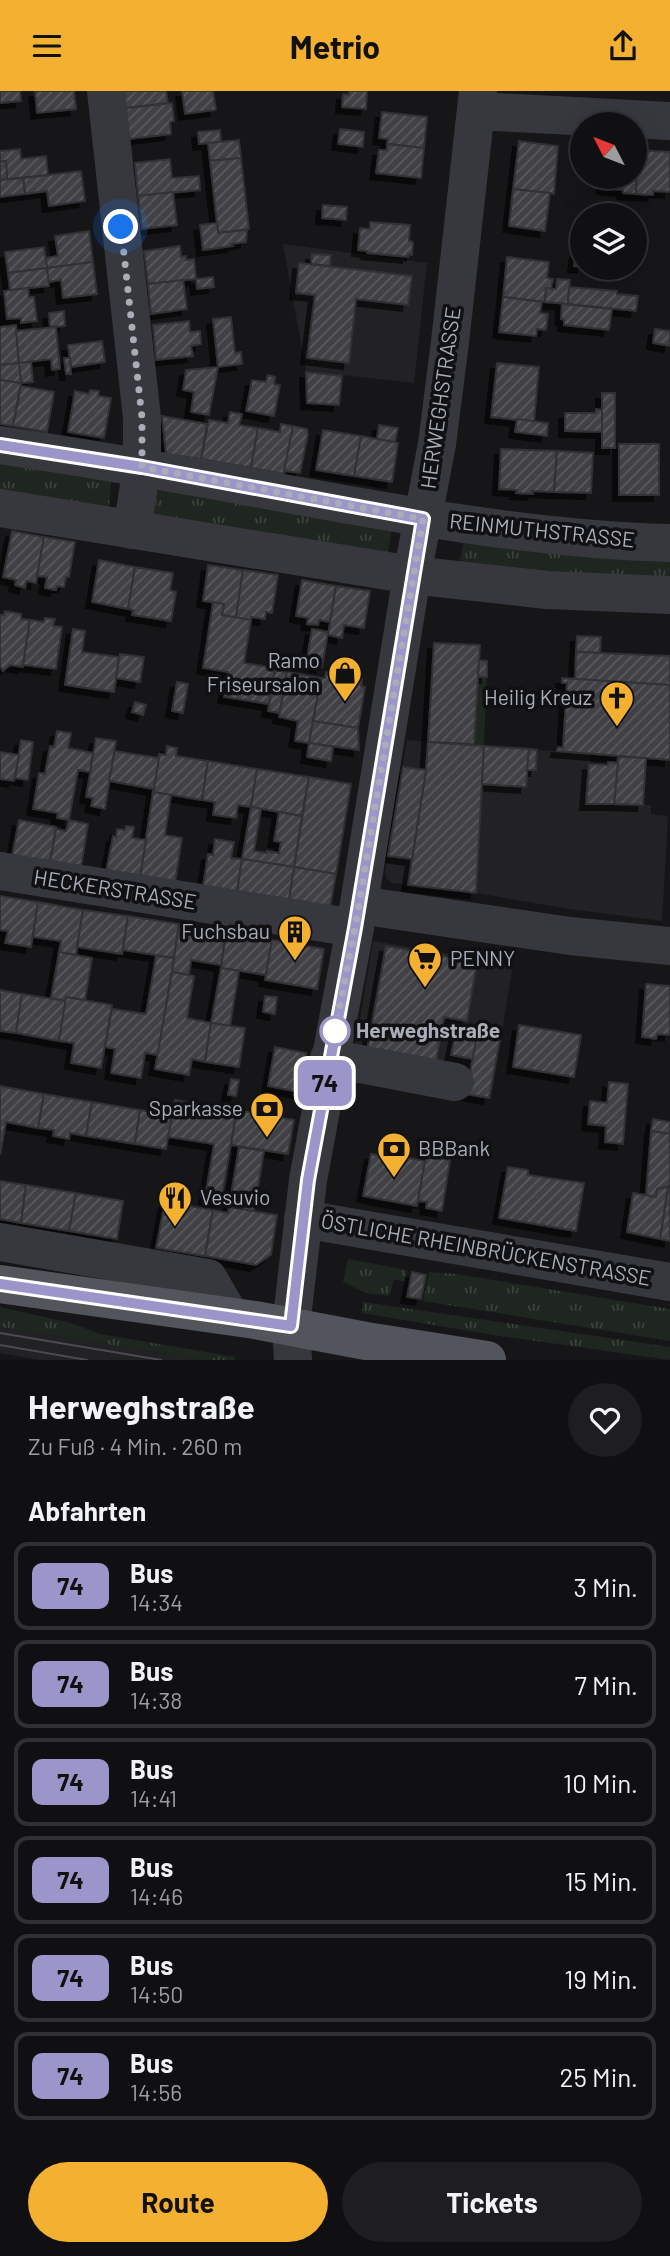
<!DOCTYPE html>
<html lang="de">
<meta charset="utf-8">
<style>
:root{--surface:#101012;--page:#1e1e20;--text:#f1f3f6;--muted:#9c9d9f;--line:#303032;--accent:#f4b131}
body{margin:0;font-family:Barlow,sans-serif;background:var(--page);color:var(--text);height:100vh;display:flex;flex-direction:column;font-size:26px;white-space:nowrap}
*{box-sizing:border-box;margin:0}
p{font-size:23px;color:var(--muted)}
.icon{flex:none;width:38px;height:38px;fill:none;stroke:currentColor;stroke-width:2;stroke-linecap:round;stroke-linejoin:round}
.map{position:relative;height:1269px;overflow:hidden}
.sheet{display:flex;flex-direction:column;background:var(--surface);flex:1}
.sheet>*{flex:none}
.badge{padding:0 14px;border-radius:10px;font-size:24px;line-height:46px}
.needle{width:46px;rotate:312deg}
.buttons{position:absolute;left:570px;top:21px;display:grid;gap:14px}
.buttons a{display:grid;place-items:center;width:77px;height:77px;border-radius:50%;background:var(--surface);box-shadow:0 7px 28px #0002,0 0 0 2px var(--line);font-size:35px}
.you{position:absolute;width:35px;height:35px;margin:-18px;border:5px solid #fff;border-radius:50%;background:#1a73e8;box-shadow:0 0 0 10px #1a73e833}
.map>.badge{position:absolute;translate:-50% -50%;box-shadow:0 0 0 4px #fff}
h2{padding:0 28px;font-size:26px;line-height:63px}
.round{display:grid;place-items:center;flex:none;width:74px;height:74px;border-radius:37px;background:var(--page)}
.summary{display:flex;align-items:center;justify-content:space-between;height:119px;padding:0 28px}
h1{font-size:33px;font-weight:700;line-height:52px}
.action{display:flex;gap:14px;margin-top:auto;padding:14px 28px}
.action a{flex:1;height:80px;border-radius:42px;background:var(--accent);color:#111;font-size:28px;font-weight:700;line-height:80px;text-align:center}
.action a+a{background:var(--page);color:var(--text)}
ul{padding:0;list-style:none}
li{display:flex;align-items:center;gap:21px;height:88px;margin:0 14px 10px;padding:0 14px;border:4px solid var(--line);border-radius:14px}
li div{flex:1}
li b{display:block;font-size:26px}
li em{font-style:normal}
li .badge{min-width:77px;font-weight:700;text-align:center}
header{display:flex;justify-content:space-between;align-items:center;height:91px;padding:0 28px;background:var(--accent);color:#111;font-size:32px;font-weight:700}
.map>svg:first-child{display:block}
</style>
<header><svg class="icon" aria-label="menu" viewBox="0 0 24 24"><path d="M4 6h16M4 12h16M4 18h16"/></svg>Metrio<svg class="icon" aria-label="share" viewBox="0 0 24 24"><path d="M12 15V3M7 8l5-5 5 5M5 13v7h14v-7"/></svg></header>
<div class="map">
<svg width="670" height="1269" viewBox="0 0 670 1269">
<defs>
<pattern id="grass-tufts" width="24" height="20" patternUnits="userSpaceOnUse" patternTransform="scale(1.75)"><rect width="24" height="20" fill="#1e261f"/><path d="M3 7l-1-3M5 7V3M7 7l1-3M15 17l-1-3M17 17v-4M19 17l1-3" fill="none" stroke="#3c433d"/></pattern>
<pattern id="building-hatch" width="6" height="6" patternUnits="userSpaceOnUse" patternTransform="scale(1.75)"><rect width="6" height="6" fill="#404145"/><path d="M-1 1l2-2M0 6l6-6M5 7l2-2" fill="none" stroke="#595a5e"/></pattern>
<filter id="shadow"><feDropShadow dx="-6" dy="6" stdDeviation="0" flood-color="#0009"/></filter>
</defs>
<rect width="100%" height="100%" fill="#161618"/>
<g fill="#222225">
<path d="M283,153L427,172L414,292L306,280Z"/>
<path d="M407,649L591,663L587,713L651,714V723L668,725L662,830L570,818L476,802L392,792L386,787L385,781Z"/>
<path d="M373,850L513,873L491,1008L351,983Z"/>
<path d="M0,1236L204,1269H40L0,1262Z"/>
</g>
<g fill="url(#grass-tufts)">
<path d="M0,365L112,383L108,427L0,409Z"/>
<path d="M159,391L393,429L387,467L153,429Z"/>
<path d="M465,446L670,463V495L458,480Z"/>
<path d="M348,1168L407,1179L405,1191L394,1188L389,1205L366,1202L343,1191Z"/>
<path d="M429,1181L457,1183L670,1218V1250L423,1210Z"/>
<path d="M363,1211L670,1256V1269L494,1244L362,1222Z"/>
<path d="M0,1216L71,1232L100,1243L235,1266L234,1269H204L0,1236Z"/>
</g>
<path fill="#1e261f" d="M478,586H487L484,655L474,653Z"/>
<g fill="url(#building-hatch)" stroke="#303034" stroke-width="2" filter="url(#shadow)">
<path d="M0,0H20L21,10L0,12Z"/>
<path d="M35,0H74L76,18L37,22Z"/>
<path d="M124,0H166L168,12L126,17Z"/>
<path d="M182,0H213L216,19L185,23Z"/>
<path d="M349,0H367L366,18L342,16L343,3L349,4Z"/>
<path d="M172,12L174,30L170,31L171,43L129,48L126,17Z"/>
<path d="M382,21L427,26L424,57L387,53L388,48L379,47Z"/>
<path d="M340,38L364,41L363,56L338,53Z"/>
<path d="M220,39L221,51L199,53L198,41Z"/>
<path d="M239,49L241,67L210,70L208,52Z"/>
<path d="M519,50L558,55L554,103L513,98Z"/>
<path d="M387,53L424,57L421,87L376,82L379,59H387Z"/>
<path d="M20,58L21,68L46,65L48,84L7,88L6,70L0,71V60Z"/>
<path d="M635,59H638L636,103L623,102V99L603,97V86H635Z"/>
<path d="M638,59L670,61V101L653,100V104L636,103Z"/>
<path d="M241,67L249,138L218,142L210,70Z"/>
<path d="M170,68L172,87L199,85L200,99L138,105L135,72Z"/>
<path d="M6,70L7,88L0,89V71Z"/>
<path d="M81,80L85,110L49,115L47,100L25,103L23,87Z"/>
<path d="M23,87L25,103L0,106V89Z"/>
<path d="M513,98L550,102L545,140L509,135Z"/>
<path d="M173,101L177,134L142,138L138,105Z"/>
<path d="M323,114L347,116L346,129L322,127Z"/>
<path d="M370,131L410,134L409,150L413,151L412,164L408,163V166L367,162V160L358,159L360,137L370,138Z"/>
<path d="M217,132L218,142L247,139L246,151L232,153L233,155L203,159L200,134Z"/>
<path d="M89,140L93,171L47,177L45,167L58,165L55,145Z"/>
<path d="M180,155L181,166L186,165V169L194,168L196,188L148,193L144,160Z"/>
<path d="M44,156L47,177L8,182L5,161Z"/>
<path d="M576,161L583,162V176L574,175Z"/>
<path d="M312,163L331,164L330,175L311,173Z"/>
<path d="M507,166L549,171L547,187L553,188L551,197H546L545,211L503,206Z"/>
<path d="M93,171L97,203L63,207L61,189L48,191L47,177Z"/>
<path d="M299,172L412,185L408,214L356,208L349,272L307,267L315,204L296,202Z"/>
<path d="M47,177L49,195L10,199L8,182Z"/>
<path d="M213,186L214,196L197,198L196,188Z"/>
<path d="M557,188L570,189L568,213L545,211L546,197L556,198Z"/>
<path d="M183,189L187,218L151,223L148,193Z"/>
<path d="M569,196L617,200V203L638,205L636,220L568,213Z"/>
<path d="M28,197L29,206H34L37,230L21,232V227L7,228L4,200Z"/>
<path d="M503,206L542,211L540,222L548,223L546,239L537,238L536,245L499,241Z"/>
<path d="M562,213L612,218L609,239L564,234V229L561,228Z"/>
<path d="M64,220L65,235L50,236L49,222Z"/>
<path d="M231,226L235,262L241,261L242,273L218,276L213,228Z"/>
<path d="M189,230L190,241L200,240L201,253L191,255L193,265L156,269L153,234Z"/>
<path d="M16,234L19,272L0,274V236Z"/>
<path d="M56,236L60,278L52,279L51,268L19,272L16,240Z"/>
<path d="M655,238L670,240V255L653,252Z"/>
<path d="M102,250L105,271L71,276L68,254Z"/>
<path d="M64,267H70L71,283H66Z"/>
<path d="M31,271L33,291L21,292L19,272Z"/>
<path d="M19,272L21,292L0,289V274Z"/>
<path d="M497,272L539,276L534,331L491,326Z"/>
<path d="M218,276L209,324L191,321L194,301L183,299L186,279Z"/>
<path d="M306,281L342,285L339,314L307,312Z"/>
<path d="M268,284L275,286L274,293L280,294L274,325L246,320L252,289L266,291Z"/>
<path d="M0,289L21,292L13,335L0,333Z"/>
<path d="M21,295L54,301L47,341L13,335Z"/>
<path d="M90,299L99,300L98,305L111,307L104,347L68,341L75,300L89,303Z"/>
<rect x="602" y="302" width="13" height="55"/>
<path d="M596,318L602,319V341L565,340V322H596Z"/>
<path d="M230,321L242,323L239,334L258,337L251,377L201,368L209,329L228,332Z"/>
<path d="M162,325L207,333L201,368L166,363Z"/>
<path d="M517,328L548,332L547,345L515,341Z"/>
<path d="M281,333L293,335L284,383L251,377L258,337L280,341Z"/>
<path d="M379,334L398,337L395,351L377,348Z"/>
<path d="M293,335L307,338L308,343L300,382L284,380Z"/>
<path d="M323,339L361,345L354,385L316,379Z"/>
<path d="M361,345L398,352L392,391L354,385Z"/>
<rect x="619" y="353" width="40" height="51"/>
<path d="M501,358L557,360L554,401L532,400L533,403L516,402L517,399L499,398Z"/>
<path d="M557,360L593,362L591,402L554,401Z"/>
<path d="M12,440L44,446L36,492L26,490L25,497L15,494L16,489L3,486Z"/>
<path d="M44,446L75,451L69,486H66L64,496L57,495L56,499L45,497L47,486L37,485Z"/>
<path d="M99,469L135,476L128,518L92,511Z"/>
<path d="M208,474L243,479L236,527L222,524L224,513L203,510Z"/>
<path d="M135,476L173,482L170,499L176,501L171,530L132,524L133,519L128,518Z"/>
<path d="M243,479L278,484L272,522L266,521L265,528L251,526V529L236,527Z"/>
<path d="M302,489L336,495L330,531L319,529L318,534L307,533L308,527L296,525Z"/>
<path d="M336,495L370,500L364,537L344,534L342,547L328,544Z"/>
<path d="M213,511L224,513L222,524L251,529L244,572L275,577L269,613L224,606L228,581L203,577Z"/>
<path d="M5,520L21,523V528L30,529L23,576L10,574L3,580L0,575V524H4Z"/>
<path d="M45,527L55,528L53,535L62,536L56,578L23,574L30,529L44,531Z"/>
<path d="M73,538L85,540L82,561L119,566L114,601L65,594Z"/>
<path d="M312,538L328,541L322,576L306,573Z"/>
<path d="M577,545L601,546L600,562L576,561Z"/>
<path d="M434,552L480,554L474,653L428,651Z"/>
<path d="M576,561L670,565V594L575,589Z"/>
<path d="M120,563L144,566L140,591L116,587Z"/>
<path d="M479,569L487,570V586H478Z"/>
<path d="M275,579L287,581L280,622L268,620Z"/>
<path d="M287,581L321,587L309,652L295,650L298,630L279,626Z"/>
<path d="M326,581L362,588L361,595L365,596L358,637L313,630L321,587H325Z"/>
<path d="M562,587L670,594V669L557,660L558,656L563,657L567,592H562Z"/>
<path d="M177,591L188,593L183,622L172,620Z"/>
<path d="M135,611L146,614L143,624L132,621Z"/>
<path d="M313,630L358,637L359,659L309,652Z"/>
<path d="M57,640L71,642L68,657L93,662L90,681L78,679L69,729L57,727L58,722L33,718L39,682L45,683L50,655L54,656Z"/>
<path d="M96,647L116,650L105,718L91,715L93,707L86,706Z"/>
<path d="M21,649L33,651L28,689L15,687Z"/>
<path d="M428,651L484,655L476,802L408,794L426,679Z"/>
<path d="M309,652L333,656L331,670L307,666Z"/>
<path d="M167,655L177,657L176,665L208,670L202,709L153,701L159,663L166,664Z"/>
<path d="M484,655L529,658L526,696L482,693Z"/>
<path d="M529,658L537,659L536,679H527Z"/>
<path d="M115,660L159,667L154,698L109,690Z"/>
<path d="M0,661L19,664L14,690L0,688Z"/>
<path d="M618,666L646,667L643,714L614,713Z"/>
<path d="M208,670L257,678L251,716L238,714L236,727L213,724L215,711L202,709Z"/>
<path d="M608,671L618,672L614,713H586L589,673L608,674Z"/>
<path d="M403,676L426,679L412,768L388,765Z"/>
<path d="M257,678L309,686L302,725L251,716Z"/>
<path d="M309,686L351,693L336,783L294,776Z"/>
<path d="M153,701L171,704L165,744L182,747L175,792L140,786Z"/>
<path d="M251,716L261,718L254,760L267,762V760L279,762L281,751L274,750L279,721L302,725L294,776L242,768Z"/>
<path d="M19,729L56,736L50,772L12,765Z"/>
<path d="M69,729L88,733L81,777L50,772L56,738L66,740Z"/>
<path d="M126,735L134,736L132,747L146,749L140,786L106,781L113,745L116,746L117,738L125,739Z"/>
<path d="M215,748L234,751L231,767L242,768L237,801L203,796L208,763L213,764Z"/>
<path d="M242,768L294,776L289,810L237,801Z"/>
<path d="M294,776L336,783L330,816L289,810Z"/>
<path d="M0,805L38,811L31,856L5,852L8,840L0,839Z"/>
<path d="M38,811L83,819L76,864L59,861L61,850L33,846Z"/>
<path d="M83,819L128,825L122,863L77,856Z"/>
<path d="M128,825L179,833L174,867L123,859Z"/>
<path d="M179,833L226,841L221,874L191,869L189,884L172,881Z"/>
<path d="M226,841L272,849L266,884L221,877Z"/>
<path d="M272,849L324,858L317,898L265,889Z"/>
<path d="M386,855L477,871L467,930L444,926L435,977L366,965Z"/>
<path d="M59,861L92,867L85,909L66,906V910L51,907Z"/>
<path d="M156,865L174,867L158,964L145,962L141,987L111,982L115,958L105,956L112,918L146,923Z"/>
<path d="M221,877L239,880L230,935L211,932Z"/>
<path d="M172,881L194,885L187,927L211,932L205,971L192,968L189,984L155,978Z"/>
<path d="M646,893L670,895V944L657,943L656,948L642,946Z"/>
<path d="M0,899L22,903L16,942L0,940Z"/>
<path d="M22,903L66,910L59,950L16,942Z"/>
<path d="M265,905L277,906L275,923L263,921Z"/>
<path d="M66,906L112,914L101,977L71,972L74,952L59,950Z"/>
<path d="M211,932L245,937L239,976L205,971Z"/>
<path d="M519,934L581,944L574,986L513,976Z"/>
<path d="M456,941L477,945L473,968L451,964Z"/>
<path d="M477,945L500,948L489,1007L466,1003Z"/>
<path d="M275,956L306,962L299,1001L268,995Z"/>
<path d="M231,988L239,989L236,1005L228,1004Z"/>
<path d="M609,991L628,993L623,1053L605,1051L606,1035L588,1033L590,1010L607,1012Z"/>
<path d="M0,995L44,1003L38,1037L6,1031L0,1064Z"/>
<path d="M44,1003L92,1011L86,1045L70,1042L69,1048L53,1045L54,1039L38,1037Z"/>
<path d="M175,1009L237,1019L221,1110L205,1107L214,1053L168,1046Z"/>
<path d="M92,1011L140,1019L135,1053L86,1045Z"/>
<path d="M140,1019L172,1024L166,1058L135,1053Z"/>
<path d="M237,1019L294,1029L288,1063L231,1054Z"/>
<path d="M653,1028L670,1031V1043L651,1040Z"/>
<path d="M651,1040L670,1043V1095L657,1098L656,1106L646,1104Z"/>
<path d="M239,1056L264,1060L254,1120L229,1116Z"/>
<path d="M390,1060L398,1061L397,1065L425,1070L417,1115L363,1105L371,1063L388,1066Z"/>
<path d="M426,1065L450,1069L442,1120L426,1117L427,1111L418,1110Z"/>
<path d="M508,1076L528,1079V1084L584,1092L576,1140L499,1127Z"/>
<path d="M0,1090L26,1094L21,1132L0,1128Z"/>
<path d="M26,1094L76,1102L69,1140L21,1132Z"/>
<path d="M670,1095V1150L660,1148L668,1096Z"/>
<path d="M668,1096L660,1148L627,1141L633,1102L656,1106L657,1098Z"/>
<path d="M76,1102L123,1110L117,1148L69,1140Z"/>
<path d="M165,1111L213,1119L205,1165L156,1157Z"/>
<path d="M229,1116L277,1124L271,1164L256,1174L205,1165L213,1119L228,1122Z"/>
<path d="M412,1181L426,1184L421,1208L407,1206Z"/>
</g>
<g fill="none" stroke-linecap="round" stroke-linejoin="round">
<g stroke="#37383d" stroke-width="38">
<path d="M106,0L142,327V376L132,439"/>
<path d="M476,20L670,30"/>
<path d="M0,354C87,367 174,382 261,398C397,423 531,448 670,452"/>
<path d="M0,417L412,484L547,499L670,504"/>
<path d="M0,780L355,837"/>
<path d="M359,814L570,845L670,855"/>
<path d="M329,967L455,991"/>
<path d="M303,1128L670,1191"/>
<path d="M0,1151L208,1187L230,1225"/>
<path d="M293,1269L291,1235L308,1089L355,837L412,484L437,353L450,251L478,0"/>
</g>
<path stroke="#53555c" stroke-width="38" d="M0,1193L255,1229L366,1250L487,1269"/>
<g stroke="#4a4c52" stroke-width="2">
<path d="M0,1242L161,1269"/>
<path d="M0,1254L87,1269"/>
</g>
</g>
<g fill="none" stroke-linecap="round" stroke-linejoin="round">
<g stroke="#fff" stroke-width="16">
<path id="line" d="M0,354L142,376L423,428L355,837L308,1089L291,1235L0,1193"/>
</g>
<use href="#line" stroke="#9b95c9" stroke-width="10"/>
<path stroke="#a8adb8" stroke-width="7" stroke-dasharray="0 12.6" d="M121,136L142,327V376L423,428L355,837L335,940"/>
</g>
<defs>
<g id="shop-pin" transform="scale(1.75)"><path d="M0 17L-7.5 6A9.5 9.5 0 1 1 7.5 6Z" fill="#f4b131" stroke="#111113"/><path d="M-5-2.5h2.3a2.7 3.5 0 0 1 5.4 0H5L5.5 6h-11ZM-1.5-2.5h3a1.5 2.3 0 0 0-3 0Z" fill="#111"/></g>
<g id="church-pin" transform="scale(1.75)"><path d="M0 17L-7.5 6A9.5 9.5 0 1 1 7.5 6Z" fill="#f4b131" stroke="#111113"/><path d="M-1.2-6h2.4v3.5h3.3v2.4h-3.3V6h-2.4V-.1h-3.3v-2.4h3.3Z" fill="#111"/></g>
<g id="building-pin" transform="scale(1.75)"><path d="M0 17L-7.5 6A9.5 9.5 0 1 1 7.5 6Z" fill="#f4b131" stroke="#111113"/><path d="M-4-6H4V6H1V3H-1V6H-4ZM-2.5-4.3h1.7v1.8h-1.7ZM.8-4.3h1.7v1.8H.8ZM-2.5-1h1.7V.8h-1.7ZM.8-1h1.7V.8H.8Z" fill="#111"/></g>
<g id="supermarket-pin" transform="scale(1.75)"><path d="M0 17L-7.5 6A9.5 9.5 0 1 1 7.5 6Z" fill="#f4b131" stroke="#111113"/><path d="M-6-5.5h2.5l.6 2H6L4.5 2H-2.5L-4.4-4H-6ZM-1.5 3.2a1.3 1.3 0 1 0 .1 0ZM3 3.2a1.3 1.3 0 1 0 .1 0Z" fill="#111"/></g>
<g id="bank-pin" transform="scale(1.75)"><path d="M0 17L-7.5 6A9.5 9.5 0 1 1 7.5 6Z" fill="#f4b131" stroke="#111113"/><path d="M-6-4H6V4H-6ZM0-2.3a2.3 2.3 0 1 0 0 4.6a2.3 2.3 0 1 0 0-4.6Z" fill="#111"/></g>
<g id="restaurant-pin" transform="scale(1.75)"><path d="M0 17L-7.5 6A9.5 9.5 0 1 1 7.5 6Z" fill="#f4b131" stroke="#111113"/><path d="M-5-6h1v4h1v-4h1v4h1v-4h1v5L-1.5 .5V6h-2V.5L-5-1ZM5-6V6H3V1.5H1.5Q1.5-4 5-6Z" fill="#111"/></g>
</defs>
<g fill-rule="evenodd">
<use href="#shop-pin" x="345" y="582"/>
<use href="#church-pin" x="617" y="607"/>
<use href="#building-pin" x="295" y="841"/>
<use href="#supermarket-pin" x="425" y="868"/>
<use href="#bank-pin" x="267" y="1018"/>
<use href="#bank-pin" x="394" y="1058"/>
<use href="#restaurant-pin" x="175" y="1107"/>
</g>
<circle fill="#fff" stroke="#9b95c9" stroke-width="3.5" cx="335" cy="940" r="14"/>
<g text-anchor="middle" stroke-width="7" stroke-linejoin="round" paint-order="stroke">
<g font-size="21" fill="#a8adb8" stroke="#111113">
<text transform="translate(441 307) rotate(-82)" y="7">HERWEGHSTRASSE</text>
<text transform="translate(542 440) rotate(6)" y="7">REINMUTHSTRASSE</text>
<text transform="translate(115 799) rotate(9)" y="7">HECKERSTRASSE</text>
<text transform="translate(486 1159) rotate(10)" y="7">ÖSTLICHE RHEINBRÜCKENSTRASSE</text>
</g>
<g font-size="21" fill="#a8adb8" stroke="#111113" text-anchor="end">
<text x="320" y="577">Ramo<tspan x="320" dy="24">Friseursalon</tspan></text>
<text x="592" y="614">Heilig Kreuz</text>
<text x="270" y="848">Fuchsbau</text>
<text x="450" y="875" text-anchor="start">PENNY</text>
<text x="243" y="1025">Sparkasse</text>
<text x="418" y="1065" text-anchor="start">BBBank</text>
<text x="200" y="1114" text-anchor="start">Vesuvio</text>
</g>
<g font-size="21" font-weight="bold" fill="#a8adb8" stroke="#111113" text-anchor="start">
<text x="356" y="947">Herweghstraße</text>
</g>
</g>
</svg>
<div class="buttons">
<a><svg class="needle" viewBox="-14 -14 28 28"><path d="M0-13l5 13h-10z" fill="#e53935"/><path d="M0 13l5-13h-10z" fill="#9c9d9f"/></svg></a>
<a><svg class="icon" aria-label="layers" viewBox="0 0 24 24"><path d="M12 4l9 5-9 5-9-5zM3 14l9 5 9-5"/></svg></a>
</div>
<div class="you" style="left:121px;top:136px"></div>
<b class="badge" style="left:325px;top:992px;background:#9b95c9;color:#111">74</b>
</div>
<section class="sheet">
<div class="summary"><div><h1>Herweghstraße</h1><p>Zu Fuß · 4 Min. · 260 m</p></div><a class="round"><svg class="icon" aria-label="heart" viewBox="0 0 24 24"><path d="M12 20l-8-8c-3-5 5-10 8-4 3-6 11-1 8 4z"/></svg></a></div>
<h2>Abfahrten</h2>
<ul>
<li><span class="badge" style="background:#9b95c9;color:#111">74</span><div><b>Bus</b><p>14:34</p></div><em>3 Min.</em></li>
<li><span class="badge" style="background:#9b95c9;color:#111">74</span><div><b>Bus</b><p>14:38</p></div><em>7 Min.</em></li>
<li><span class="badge" style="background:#9b95c9;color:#111">74</span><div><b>Bus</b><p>14:41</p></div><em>10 Min.</em></li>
<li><span class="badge" style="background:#9b95c9;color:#111">74</span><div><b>Bus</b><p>14:46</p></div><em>15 Min.</em></li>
<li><span class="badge" style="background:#9b95c9;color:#111">74</span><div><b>Bus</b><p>14:50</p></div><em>19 Min.</em></li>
<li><span class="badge" style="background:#9b95c9;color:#111">74</span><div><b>Bus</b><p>14:56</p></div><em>25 Min.</em></li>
</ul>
<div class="action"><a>Route</a><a>Tickets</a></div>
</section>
